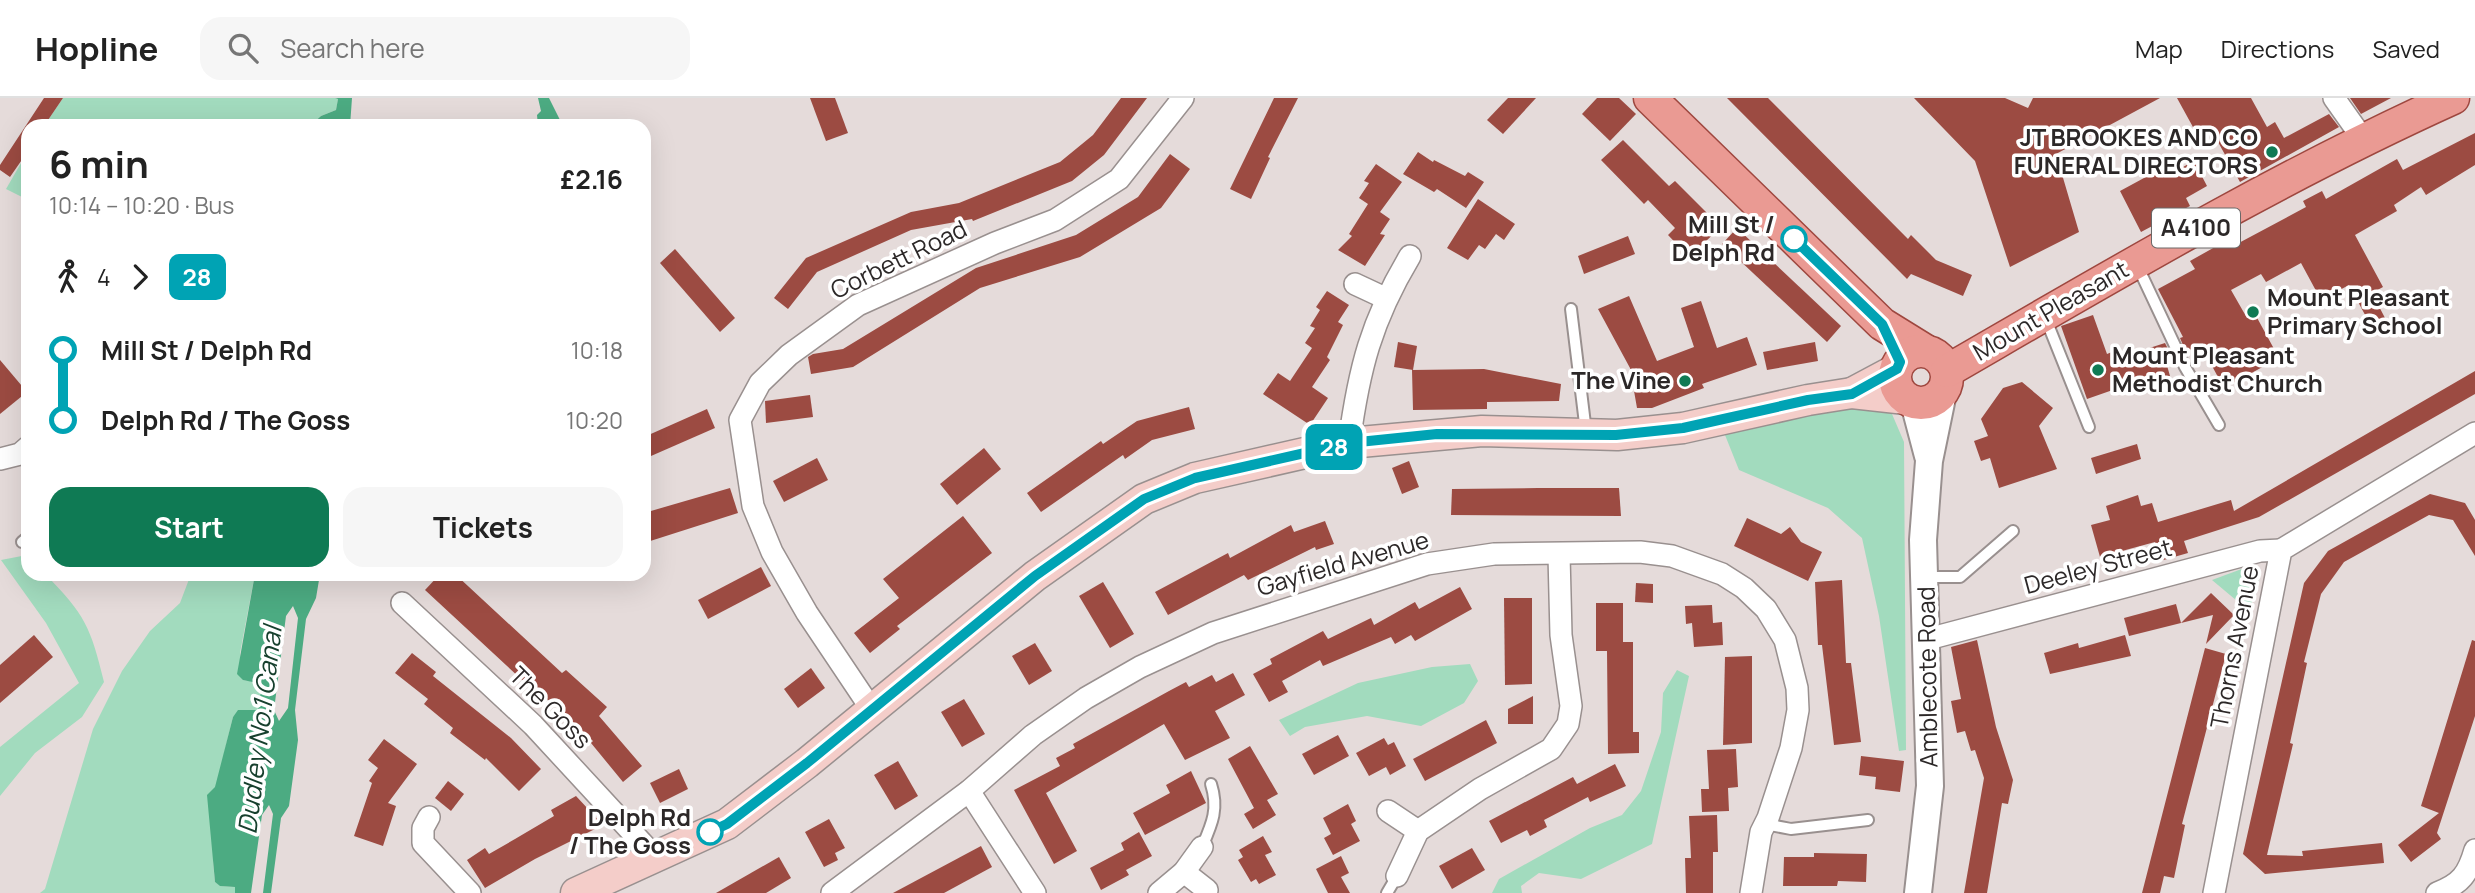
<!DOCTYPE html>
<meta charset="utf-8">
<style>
:root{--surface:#fff;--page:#f6f6f6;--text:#222;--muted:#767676;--line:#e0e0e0;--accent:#0f7a54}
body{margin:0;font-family:Manrope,sans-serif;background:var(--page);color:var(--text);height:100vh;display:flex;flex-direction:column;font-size:26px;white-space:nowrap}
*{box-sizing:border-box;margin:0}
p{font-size:23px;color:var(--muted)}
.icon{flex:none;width:38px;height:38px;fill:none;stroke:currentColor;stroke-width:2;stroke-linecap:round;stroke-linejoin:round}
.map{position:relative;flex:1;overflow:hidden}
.details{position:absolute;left:21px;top:21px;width:630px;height:462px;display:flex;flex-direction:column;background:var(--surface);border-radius:21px;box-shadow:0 7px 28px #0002}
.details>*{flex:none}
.badge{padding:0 14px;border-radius:10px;font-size:24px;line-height:46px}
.map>.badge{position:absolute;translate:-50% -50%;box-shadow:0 0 0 4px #fff}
.legs{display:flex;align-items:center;gap:10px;height:77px;padding:0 28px;font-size:23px}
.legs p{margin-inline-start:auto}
.overview{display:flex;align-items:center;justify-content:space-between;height:119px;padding:0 28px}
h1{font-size:38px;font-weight:700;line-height:52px}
.primary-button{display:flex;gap:14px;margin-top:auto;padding:14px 28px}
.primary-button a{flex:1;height:80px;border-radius:21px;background:var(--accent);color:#fff;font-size:28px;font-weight:700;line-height:80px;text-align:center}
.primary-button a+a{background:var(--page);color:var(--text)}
ul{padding:0 28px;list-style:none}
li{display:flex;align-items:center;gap:24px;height:70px;font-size:26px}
li i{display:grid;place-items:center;width:10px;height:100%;margin:0 9px;background:currentColor}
li i::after{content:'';width:18px;height:18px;margin:-9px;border:5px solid;border-radius:50%;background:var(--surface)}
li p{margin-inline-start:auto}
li:first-child i{background:linear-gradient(#0000 50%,currentColor 0)}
li:last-child i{background:linear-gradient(currentColor 50%,#0000 0)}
header{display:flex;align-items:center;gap:42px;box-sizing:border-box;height:98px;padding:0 35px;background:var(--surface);border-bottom:2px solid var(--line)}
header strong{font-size:33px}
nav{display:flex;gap:38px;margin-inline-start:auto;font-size:24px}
.search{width:490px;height:63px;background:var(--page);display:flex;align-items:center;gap:18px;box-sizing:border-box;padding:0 24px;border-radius:21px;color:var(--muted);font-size:26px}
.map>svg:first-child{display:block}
</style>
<header>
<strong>Hopline</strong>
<div class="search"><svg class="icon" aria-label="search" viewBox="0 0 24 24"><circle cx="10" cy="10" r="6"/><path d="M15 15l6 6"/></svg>Search here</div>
<nav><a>Map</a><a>Directions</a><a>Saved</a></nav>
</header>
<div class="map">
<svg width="2475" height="795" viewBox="0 0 2475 795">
<rect width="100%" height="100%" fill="#e5dbda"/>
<g fill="#a2dbbe">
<path d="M63,0H335L338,1L336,12L321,18L310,28H44Z"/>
<path d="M28,53V102L6,91Z"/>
<path d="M1870,307L1892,316L1904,344L1906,652L1899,653L1879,518L1862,440L1828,410L1739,372L1723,332Z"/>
<path d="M27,457L28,476H45C85,516 91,530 104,584L82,619L35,655L0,698V649L79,585L46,525L1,462Z"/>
<path d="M2247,469L2257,474L2259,485L2249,513L2212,482Z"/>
<path d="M191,476H255L240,555L243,582L262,585L258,612H239L233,619C219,674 208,726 215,784L221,788L235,789V795H40L45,791L93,631L122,573L150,533L180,505Z"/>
<path d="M1470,566L1478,583L1464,605L1421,628L1367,618L1305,629L1290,638L1279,622L1358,585L1432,569Z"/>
<path d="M1677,572L1689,578L1652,746L1581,781L1539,775L1521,788L1522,795H1492L1499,781L1590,730L1622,717L1641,693L1661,634L1663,595Z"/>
</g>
<g fill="#4cab82" fill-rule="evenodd">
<path d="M335,0H352L350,28H310L321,18L336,12L338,1Z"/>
<path d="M538,0H549L563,28H538L537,17L541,13Z"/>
<path d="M255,476H320L316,500L306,521L295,612L298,642L289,708L281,720L271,795H263L273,716L269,707L262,717L251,795H235V789L220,788L215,784L207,697L215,689L233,619L238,612H258L262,586L243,582L237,576ZM293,508L298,520L288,610L279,623L274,612L286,518Z"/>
</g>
<g fill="#9c4b42">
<path d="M44,0H63L44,28H28V53L10,79L0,72V67Z"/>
<path d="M810,0H835L848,35L826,43Z"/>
<path d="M1121,0H1147L1104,57L1072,83L973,123L972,121L911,132L817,174L788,211L774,200L806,160L911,114L959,105L1060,64L1093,37Z"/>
<path d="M1274,0H1298L1268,59L1270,60L1251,101L1230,91Z"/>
<path d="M1508,0H1536L1503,36L1487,22Z"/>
<path d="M1597,0H1619L1636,16L1610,43L1582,16Z"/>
<path d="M1727,0H1768L1908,141L1911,137L1936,162L1972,177L1963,198L1911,176L1907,181Z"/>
<path d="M1914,0H2005L2028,10L2033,0H2160L2056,56L2079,134L2010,169L1975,63Z"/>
<path d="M2177,0H2251L2267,29L2275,24L2284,40L2329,16L2339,29L2240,84L2212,33L2199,40Z"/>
<path d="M2350,0H2391L2361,16Z"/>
<path d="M2475,35V67L2426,97L2421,89L2394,107L2397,113L2355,137L2383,189L2372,195L2385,220L2371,228L2349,187L2321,202L2301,165L2266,184L2261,176L2231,192L2247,220L2255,216L2279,260L2224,290L2200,246L2186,254L2180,240L2183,239L2158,191L2195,171L2190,163L2231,140L2235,147L2306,109L2303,103L2322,93L2326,101L2397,61L2403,72Z"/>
<path d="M1623,42L1669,88L1675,83L1721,129L1689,159L1668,137L1675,130L1648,102L1644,106L1601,62Z"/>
<path d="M1418,54L1433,64L1434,62L1465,78L1468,74L1484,84L1466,110L1437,91L1434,94L1403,76Z"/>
<path d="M1170,56L1190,71L1161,110L1080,159L980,190L853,269L811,276L808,259L813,256L843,251L976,170L1076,137L1138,99Z"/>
<path d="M2194,63L2207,88L2186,100L2190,108L2141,134L2120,93L2168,67L2172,75Z"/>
<path d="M1376,66L1402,84L1380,114L1390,121L1380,136L1385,137L1365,168L1338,152L1352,138L1349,136L1368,106L1359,100L1369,85L1364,83Z"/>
<path d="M1478,101L1515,126L1504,142L1496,136L1485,151L1479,147L1468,162L1447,150Z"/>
<path d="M1737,130L1841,228L1827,244L1722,146Z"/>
<path d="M1628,138L1635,156L1584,176L1578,158Z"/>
<path d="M675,151L735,220L720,234L660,165Z"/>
<path d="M1327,193L1349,207L1338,224L1343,227L1327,259L1330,262L1312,289L1328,300L1310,327L1263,296L1278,275L1290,283L1312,250L1305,245L1315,230L1310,228L1320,212L1316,209Z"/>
<path d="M1629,198L1657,263L1694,249L1681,210L1701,203L1717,250L1747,239L1757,267L1702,286L1704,290L1652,310H1637L1630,270L1598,211Z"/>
<path d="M2093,217L2107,256L2112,254L2115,261L2165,245L2173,261L2166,264L2170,278L2128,290L2127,287L2087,301L2061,228Z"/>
<path d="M1398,244L1417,248L1413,272L1394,269Z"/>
<path d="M1815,244L1818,263L1767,272L1763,254Z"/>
<path d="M0,262L27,294L0,316Z"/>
<path d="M1484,271L1561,286L1559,303L1487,304V311L1413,312L1412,272Z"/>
<path d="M2475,273V296L2259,419L2184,443L2188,455L2160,463L2155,444L2100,459L2091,427L2110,422L2106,408L2138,397L2141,408L2152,405L2158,424L2231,402L2234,413Z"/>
<path d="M2022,284L2053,310L2039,328L2057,371L1999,390L1990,360L1981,363L1974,343L1988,338L1981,321L2003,290Z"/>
<path d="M810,297L813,319L766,325L765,303Z"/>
<path d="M1189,309L1195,331L1152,342L1125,361L1123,357L1041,414L1027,395L1101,343L1103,346L1137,323Z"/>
<path d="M707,311L715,330L651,358L644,339Z"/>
<path d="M2137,346L2141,361L2096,376L2091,360Z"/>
<path d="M984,350L1001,371L957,407L940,386Z"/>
<path d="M817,360L828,382L784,404L773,383Z"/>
<path d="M1409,363L1419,389L1402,396L1392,370Z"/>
<path d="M730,390L738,415L644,445V415Z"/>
<path d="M1538,390H1619L1621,418L1451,417L1452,391Z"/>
<path d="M2430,396L2465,405L2475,422V458L2453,422L2429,417L2344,464L2321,496L2304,564L2307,565L2290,645L2293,646L2267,757L2303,758L2302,753L2382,745L2384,765L2265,776L2243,756L2304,485L2328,453Z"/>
<path d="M963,418L992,455L897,528L900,531L870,555L854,535L899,500L883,481Z"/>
<path d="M1747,420L1781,436L1790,429L1801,444L1822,454L1808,483L1734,448Z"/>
<path d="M1325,423L1334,446L1316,452L1315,449L1248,482L1244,477L1168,517L1155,494L1228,455L1230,460L1291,427L1294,434Z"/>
<path d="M761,469L771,488L708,521L698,502Z"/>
<path d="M440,476H455L562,575L566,572L607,609L599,618L642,668L623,684L591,645L593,643L537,592L535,594L425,492Z"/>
<path d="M1842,482L1846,565H1851L1861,644L1834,647L1822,547H1818L1815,484Z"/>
<path d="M1103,484L1134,536L1110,550L1079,498Z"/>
<path d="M1636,485L1653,486V505L1635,504Z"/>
<path d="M1460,489L1472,511L1415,543L1411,537L1395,546L1391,539L1323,568L1320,562L1282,583L1288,594L1269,604L1253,576L1272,566L1270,561L1323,533L1328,541L1371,520L1374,527L1415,504L1419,511Z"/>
<path d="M2211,495L2234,517L2206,546L2213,517L2181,525Z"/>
<path d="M1504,500H1532V586L1505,587Z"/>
<path d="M1596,505H1623V544H1633V634H1639V655L1608,656L1607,553H1596Z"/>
<path d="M2176,506L2181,525L2129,538L2124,520Z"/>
<path d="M1712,507L1713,525L1722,524L1723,547L1694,549L1692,525L1686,526L1685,508Z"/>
<path d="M34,537L53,559L0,605V567Z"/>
<path d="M2125,537L2131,558L2050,576L2044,555L2078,545L2079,550Z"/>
<path d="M1977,542L1996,629L2013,682L2008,706L2002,705L1987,795H1964L1984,680L1975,652L1971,653L1965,633L1957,635L1951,603L1961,601L1951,549Z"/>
<path d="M2472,542L2475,543V618L2437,735L2441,741L2411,764L2398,747L2439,715L2421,708Z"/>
<path d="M1035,545L1052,573L1029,587L1012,558Z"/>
<path d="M2205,550L2226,556L2182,726L2185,727L2174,780L2164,778L2160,795H2142Z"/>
<path d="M412,555L436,574L433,578L511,640L541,671L519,693L486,660L485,662L450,635L453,630L424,606L428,601L395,575Z"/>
<path d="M1752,558V645L1723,647L1725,559Z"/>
<path d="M811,570L825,590L798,610L784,591Z"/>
<path d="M1233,575L1245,597L1215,613L1230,640L1185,662L1164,626L1046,695L1077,753L1054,766L1014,692L1060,668L1056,660L1075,650L1073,646L1169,593L1186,584L1189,589L1212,577L1216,584Z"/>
<path d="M1533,598V626H1508V611Z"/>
<path d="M964,601L985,636L962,649L941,614Z"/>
<path d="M1486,622L1497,645L1425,683L1413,661Z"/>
<path d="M1338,637L1349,658L1314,677L1302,656Z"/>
<path d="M1384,640L1388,647L1394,644L1406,668L1390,677L1386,669L1369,678L1356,655Z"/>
<path d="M384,641L417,666L388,705L396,708L383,748L354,738L372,685L369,683L378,670L368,662Z"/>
<path d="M1250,648L1278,696L1267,702L1276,717L1253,731L1244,716L1254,710L1228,661Z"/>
<path d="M1736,651L1738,689L1728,690L1729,713L1702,714L1701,691H1709L1707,652Z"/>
<path d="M1861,658L1904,663L1900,694L1875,691L1876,679L1859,677Z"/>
<path d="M898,663L918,698L895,712L874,677Z"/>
<path d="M1615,666L1626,688L1590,704L1588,699L1544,722L1547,729L1530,738L1527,732L1501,745L1489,723L1573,679L1577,686Z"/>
<path d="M679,671L688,691L660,705L650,685Z"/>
<path d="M1191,673L1206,705L1145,737L1133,715L1170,695L1166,687Z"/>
<path d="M448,683L464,696L451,713L435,700Z"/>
<path d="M576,698L603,727L535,761L485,790L467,762L485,750L489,756L515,741L554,718L551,712Z"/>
<path d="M1348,706L1356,723L1351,726L1360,743L1333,757L1324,740L1331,736L1323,720Z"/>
<path d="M1717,717L1718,754H1713V795H1686L1685,760H1691L1689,718Z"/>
<path d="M829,721L845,750L835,755L838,762L824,769L805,734Z"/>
<path d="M1139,734L1152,758L1126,772L1129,777L1101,792L1090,770L1124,752L1121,745Z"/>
<path d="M1263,738L1272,754L1265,757L1276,777L1259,786L1256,781L1251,784L1238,762L1243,759L1239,752Z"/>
<path d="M981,748L992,769L944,795H893Z"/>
<path d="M1472,750L1485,772L1452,791L1439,768Z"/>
<path d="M1814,755L1867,756L1866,784L1838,783L1837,788H1783L1784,759H1814Z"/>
<path d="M1341,758L1349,775L1341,779L1350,795H1328L1316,771Z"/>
<path d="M779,759L791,780L766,795H716Z"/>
</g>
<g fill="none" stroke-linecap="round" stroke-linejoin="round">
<g stroke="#99908f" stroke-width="14">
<g id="service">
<path d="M2137,167L2185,269L2219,327"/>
<path d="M1571,211L1586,334"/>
<path d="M2045,219L2089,329"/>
<path d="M22,444L28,439"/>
<path d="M1926,479H1960L2013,433"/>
<path d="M1765,726L1791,731L1868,722"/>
<path d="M1202,749C1212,726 1219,711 1211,686"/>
<path d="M1387,795L1397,778"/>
</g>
</g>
<g stroke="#99908f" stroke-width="24">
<g id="minor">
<path d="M2334,0L2363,41"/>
<path d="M1355,186L1385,200"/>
<path d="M1349,345C1359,271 1371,223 1410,158"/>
<path d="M0,361L20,356L28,349"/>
<path d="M402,505L533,627L654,758"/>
<path d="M1928,541L2260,453L2281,452"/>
<path d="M872,612L807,515L772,454L753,408L740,322L760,285L789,257L858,207L995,145L1055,122L1119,81L1183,0"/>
<path d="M969,693L1035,795"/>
<path d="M1388,713L1418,733"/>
<path d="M429,719L423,730V745L470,795"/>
<path d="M1184,774L1207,792"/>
<path d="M1397,778L1418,733L1480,691L1551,651L1568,626L1571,608L1561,537L1559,457"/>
<path d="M832,795L969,693L1033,637L1086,600L1140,569L1213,535L1427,466L1494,456L1640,454L1672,458L1722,476L1744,490L1766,511L1785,542L1797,590L1798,612L1791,650L1768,720L1761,734L1751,795"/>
<path d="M1159,795L1184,774L1202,749"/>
<path d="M2214,795L2281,452L2475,335"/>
<path d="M2437,795C2461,786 2468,776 2475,752"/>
</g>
</g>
<g stroke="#99908f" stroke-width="30">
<g id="tertiary">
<path d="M1914,305L1928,358"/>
<path d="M1918,795L1930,688L1923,442L1929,363L1943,295"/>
</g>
</g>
<g stroke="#99908f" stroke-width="33">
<g id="secondary">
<path d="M1852,295L1897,271"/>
<path d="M576,795L727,726L807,665L1035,478L1144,401L1195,380L1349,345L1482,333L1617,337L1683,330L1808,302L1852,295L1906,301"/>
</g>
</g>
<g stroke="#9e473f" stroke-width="35">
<g id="primary">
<path d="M1650,0L1882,226L1924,252"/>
<circle cx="1921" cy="279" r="26"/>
<path d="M1947,273C2113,177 2278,79 2453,0"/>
</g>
</g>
<use href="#service" stroke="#fff" stroke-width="10"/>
<use href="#minor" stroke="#fff" stroke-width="21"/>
<use href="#tertiary" stroke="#fff" stroke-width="26"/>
<use href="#secondary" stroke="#f4cdc9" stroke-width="30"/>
<use href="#primary" stroke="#ea9a93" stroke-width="32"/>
</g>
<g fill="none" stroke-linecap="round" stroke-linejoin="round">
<g stroke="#fff" stroke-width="16">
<path id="line-1" d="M710,734L727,726L807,665L1035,478L1144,401L1195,380L1349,345L1437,336L1616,337L1683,330L1808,302L1852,296L1897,271L1900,264L1882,226L1794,141"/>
</g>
<use href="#line-1" stroke="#00a3b4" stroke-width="10"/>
</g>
<g fill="#0f7a54" stroke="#fff" stroke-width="2.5">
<circle cx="2272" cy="54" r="7"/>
<circle cx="2253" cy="214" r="7"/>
<circle cx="2098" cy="272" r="7"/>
<circle cx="1685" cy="283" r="7"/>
</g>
<g fill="#fff" stroke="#00a3b4" stroke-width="3.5">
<circle cx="1794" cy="141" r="12"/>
<circle cx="710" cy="734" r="12"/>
</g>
<g text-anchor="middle" stroke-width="7" stroke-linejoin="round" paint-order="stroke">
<rect fill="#fff" stroke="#6b6868" stroke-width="2" x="2152" y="110.5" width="88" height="39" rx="5"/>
<g font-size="23" font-weight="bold" fill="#2c2828">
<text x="2196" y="138">A4100</text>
</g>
<g font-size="24" font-weight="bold" fill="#2c2828" stroke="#fff" text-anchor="end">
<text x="2258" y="48">JT BROOKES AND CO<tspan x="2258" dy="28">FUNERAL DIRECTORS</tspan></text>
<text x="2267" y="208" text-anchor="start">Mount Pleasant<tspan x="2267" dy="28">Primary School</tspan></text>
<text x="2112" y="266" text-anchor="start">Mount Pleasant<tspan x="2112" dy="28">Methodist Church</tspan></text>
<text x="1671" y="291">The Vine</text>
</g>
<g font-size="24" font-weight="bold" fill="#2c2828" stroke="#fff" text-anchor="end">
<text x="1775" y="135">Mill St /<tspan x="1775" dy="28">Delph Rd</tspan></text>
<text x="691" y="728">Delph Rd<tspan x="691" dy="28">/ The Goss</tspan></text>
</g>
<g font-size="24" fill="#2c2828" stroke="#fff">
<text transform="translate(899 162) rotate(-26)" y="8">Corbett Road</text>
<text transform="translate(2051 213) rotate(-30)" y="8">Mount Pleasant</text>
<text transform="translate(1343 466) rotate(-16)" y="8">Gayfield Avenue</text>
<text transform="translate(2098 469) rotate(-15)" y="8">Deeley Street</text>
<text transform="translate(2235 549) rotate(-79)" y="8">Thorns Avenue</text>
<text transform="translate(1928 579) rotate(-91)" y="8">Amblecote Road</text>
<text transform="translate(550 610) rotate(45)" y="8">The Goss</text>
</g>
<g font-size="26" font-style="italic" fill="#17402e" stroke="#fff">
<text transform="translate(260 632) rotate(-83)" y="9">Dudley No.1 Canal</text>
</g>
</g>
</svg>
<b class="badge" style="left:1334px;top:349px;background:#00a3b4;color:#fff">28</b>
<section class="details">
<div class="overview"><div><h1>6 min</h1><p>10:14 – 10:20 · Bus</p></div><b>£2.16</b></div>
<div class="legs"><svg class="icon" aria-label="walk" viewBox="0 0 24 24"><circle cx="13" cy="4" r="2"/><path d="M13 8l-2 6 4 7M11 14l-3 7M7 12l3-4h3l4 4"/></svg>4<svg class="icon" aria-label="forward" viewBox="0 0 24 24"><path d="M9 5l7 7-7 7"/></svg><b class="badge" style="background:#00a3b4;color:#fff">28</b></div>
<ul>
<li><i style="color:#00a3b4"></i><b>Mill St / Delph Rd</b><p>10:18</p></li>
<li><i style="color:#00a3b4"></i><b>Delph Rd / The Goss</b><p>10:20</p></li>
</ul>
<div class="primary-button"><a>Start</a><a>Tickets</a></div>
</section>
</div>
